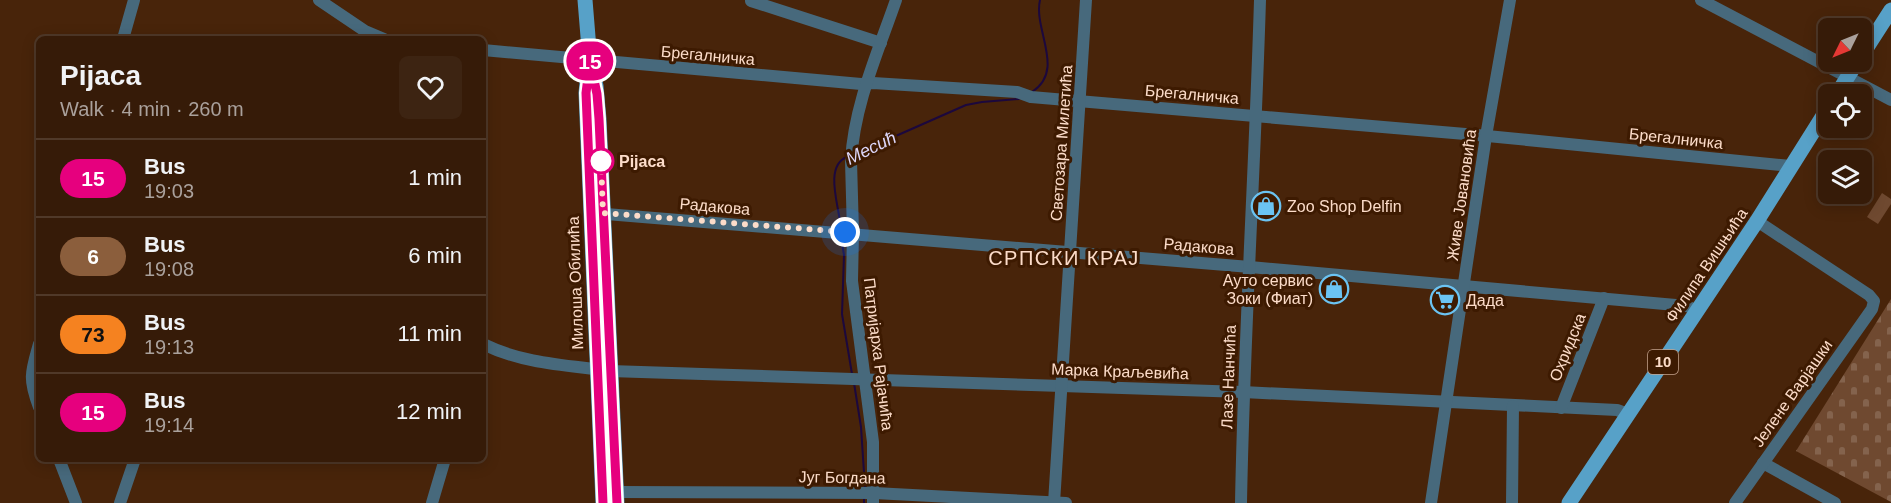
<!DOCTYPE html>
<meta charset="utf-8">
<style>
:root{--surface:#361b08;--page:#3d2412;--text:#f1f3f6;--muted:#aaa19c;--line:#503929}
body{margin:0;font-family:Arial,sans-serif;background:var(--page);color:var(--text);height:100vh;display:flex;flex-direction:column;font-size:22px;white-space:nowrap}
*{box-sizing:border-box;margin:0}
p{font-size:20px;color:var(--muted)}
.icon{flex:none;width:33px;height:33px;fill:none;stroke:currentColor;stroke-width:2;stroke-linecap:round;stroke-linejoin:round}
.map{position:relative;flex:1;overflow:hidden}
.panel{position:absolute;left:36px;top:36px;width:450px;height:426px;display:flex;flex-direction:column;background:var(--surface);border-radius:9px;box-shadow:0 3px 15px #0003,0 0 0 2px var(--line)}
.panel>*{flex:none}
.badge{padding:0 12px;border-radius:20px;font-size:21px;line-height:39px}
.needle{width:39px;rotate:227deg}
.tools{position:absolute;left:1818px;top:18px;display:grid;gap:12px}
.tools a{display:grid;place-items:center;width:54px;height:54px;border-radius:9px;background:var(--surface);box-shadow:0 3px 15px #0003,0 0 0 2px var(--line);font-size:30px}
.you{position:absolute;width:30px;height:30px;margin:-15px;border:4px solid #fff;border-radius:50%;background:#1a73e8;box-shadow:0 0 0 9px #1a73e833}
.map>.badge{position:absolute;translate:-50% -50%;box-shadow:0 0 0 3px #fff}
.round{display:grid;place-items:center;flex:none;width:63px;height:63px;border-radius:9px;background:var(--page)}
.summary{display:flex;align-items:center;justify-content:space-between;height:102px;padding:0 24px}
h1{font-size:28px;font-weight:800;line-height:45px}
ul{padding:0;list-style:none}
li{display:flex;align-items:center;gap:18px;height:78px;padding:0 24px;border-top:2px solid var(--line)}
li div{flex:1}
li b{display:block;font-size:22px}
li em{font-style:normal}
li .badge{min-width:66px;font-weight:700;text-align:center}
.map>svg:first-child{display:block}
</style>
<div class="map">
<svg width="1891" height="503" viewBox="0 0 1891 503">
<defs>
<pattern id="cemetery-stones" width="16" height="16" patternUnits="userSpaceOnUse" patternTransform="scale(1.5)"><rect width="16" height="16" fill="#6f4930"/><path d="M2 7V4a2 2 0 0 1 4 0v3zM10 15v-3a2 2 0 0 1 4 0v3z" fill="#84634d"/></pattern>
</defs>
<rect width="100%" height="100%" fill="#48240a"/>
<path fill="url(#cemetery-stones)" d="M1891,299V502L1796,451Z"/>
<path fill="#6f4930" d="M1882,193L1891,199V204L1878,224L1867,217Z"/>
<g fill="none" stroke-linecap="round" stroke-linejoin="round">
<g stroke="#1c083d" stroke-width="2">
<path d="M1032,92C1066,70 1033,30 1040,0"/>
<path d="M855,154L966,105L982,102L1019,99"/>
<path d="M841,229C840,209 823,166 847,157"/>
<path d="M841,237L844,255L842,314L852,374"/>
<path d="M854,383L861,427L865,488"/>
<path d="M864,503V496"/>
</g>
<g stroke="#47697c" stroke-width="12">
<path d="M319,0L365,31L384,39"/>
<path d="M1701,0L1891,100"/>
<path d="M751,1L881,43"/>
<path d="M123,39L134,0"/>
<path d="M483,50L861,84L873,83L1017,92L1031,97L1477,135L1791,166"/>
<path d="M594,213L1250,267L1687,306L1697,311"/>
<path d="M39,344C31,372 28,378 39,407"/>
<path d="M483,344C524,364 566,365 610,371L1243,392L1617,410L1628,414"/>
<path d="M1561,408L1604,298"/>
<path d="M59,459L76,503"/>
<path d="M1763,463L1835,503"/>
<path d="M616,492L874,493L1066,503"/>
<path d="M120,503L135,459"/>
<path d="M432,503L445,459"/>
<path d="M873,503V442L852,281L853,233L851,161C854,105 878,52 896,0"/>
<path d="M1054,503L1086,0"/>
<path d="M1241,503C1244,335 1255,168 1260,0"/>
<path d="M1431,503L1486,136L1510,0"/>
<path d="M1512,503L1513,406"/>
<path d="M1735,503L1872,309L1874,301L1869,295L1757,221"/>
</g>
<g stroke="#57a1c8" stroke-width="15">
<path d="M585,0L590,61L596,86L599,119L617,503"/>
<path d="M1862,55L1891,10"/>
<path d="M588,73L586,93L603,503"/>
<path d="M1837,94L1857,62"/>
<path d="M1569,503L1757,221L1828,108"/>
</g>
</g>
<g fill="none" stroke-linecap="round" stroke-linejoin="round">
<g stroke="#fff" stroke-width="14">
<path id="line" d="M603,503L586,93L590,61L597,94L599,119L617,503"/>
</g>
<use href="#line" stroke="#e6007e" stroke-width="9"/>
<path stroke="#fcdcc9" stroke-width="6" stroke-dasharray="0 10.8" d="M601,161L603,213L845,232"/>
</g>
<defs>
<g id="shop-ring" transform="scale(1.5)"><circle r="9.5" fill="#3d1a01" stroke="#6bc3f2" stroke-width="1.5"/><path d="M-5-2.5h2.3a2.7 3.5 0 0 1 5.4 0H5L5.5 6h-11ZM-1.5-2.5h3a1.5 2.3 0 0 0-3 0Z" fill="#6bc3f2"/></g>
<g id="supermarket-ring" transform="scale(1.5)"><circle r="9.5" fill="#3d1a01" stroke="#6bc3f2" stroke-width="1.5"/><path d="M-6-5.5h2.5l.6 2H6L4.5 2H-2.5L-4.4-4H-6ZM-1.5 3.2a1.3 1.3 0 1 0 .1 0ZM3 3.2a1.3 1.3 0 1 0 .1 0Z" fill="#6bc3f2"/></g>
</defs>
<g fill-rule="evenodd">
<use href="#shop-ring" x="1266" y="206"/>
<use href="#shop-ring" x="1334" y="289"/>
<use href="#supermarket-ring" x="1445" y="300"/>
</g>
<circle fill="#fff" stroke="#e6007e" stroke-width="3" cx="601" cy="161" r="12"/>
<g text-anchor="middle" stroke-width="6" stroke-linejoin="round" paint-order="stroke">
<rect fill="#3d1a01" stroke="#c3a28d" stroke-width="1.5" x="1648" y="350" width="30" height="24" rx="4.5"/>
<g font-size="15" font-weight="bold" fill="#fcdcc9">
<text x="1663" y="367">10</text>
</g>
<g font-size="16" fill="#fcdcc9" stroke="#3d1a01">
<text transform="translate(708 55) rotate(5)" y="6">Брегалничка</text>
<text transform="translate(1192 94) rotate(5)" y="6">Брегалничка</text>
<text transform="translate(1676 138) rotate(6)" y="6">Брегалничка</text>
<text transform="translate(1061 143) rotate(-86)" y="6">Светозара Милетића</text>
<text transform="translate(1461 195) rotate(-82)" y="6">Живе Јовановића</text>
<text transform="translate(715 206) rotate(5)" y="6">Радакова</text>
<text transform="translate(1199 246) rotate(5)" y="6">Радакова</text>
<text transform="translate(1706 265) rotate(-56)" y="6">Филипа Вишњића</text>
<text transform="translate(575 283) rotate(-92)" y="6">Милоша Обилића</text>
<text transform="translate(1567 347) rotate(-68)" y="6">Охридска</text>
<text transform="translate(879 354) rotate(83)" y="6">Патријарха Рајачића</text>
<text transform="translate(1120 371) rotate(2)" y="6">Марка Краљевића</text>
<text transform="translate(1228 377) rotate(-88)" y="6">Лазе Нанчића</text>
<text transform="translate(1792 393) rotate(-55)" y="6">Јелене Варјашки</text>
<text transform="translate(842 477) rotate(1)" y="6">Југ Богдана</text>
</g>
<g font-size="16" font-weight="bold" fill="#fcdcc9" stroke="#3d1a01" text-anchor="start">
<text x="619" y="167">Pijaca</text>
</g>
<g font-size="16" fill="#fcdcc9" stroke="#3d1a01" text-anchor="start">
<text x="1287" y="212">Zoo Shop Delfin</text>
<text x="1313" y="286" text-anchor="end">Ауто сервис<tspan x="1313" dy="18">Зоки (Фиат)</tspan></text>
<text x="1466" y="306">Дада</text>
</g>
<g font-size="18" font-style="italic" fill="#dcd6f9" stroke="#3d1a01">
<text transform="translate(871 148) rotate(-26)" y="6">Месић</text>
</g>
<g font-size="20" letter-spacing="1.5" fill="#fcdcc9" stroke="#3d1a01">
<text x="1064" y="265">СРПСКИ КРАЈ</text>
</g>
</g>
</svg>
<div class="tools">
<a><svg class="needle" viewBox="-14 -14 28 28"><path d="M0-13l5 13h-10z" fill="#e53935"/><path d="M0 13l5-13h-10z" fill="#aaa19c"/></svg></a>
<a><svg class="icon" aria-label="locate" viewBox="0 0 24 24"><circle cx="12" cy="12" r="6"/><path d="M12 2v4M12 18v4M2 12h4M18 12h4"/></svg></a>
<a><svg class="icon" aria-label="layers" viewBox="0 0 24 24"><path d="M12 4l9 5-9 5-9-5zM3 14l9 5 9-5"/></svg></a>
</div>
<div class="you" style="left:845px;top:232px"></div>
<b class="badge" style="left:590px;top:61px;background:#e6007e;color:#fff">15</b>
<section class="panel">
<div class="summary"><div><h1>Pijaca</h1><p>Walk · 4 min · 260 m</p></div><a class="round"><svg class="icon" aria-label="heart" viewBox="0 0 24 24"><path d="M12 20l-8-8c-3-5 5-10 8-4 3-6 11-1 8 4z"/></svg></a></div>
<ul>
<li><span class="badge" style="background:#e6007e;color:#fff">15</span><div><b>Bus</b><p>19:03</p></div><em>1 min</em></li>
<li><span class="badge" style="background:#8b5e3c;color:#fff">6</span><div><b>Bus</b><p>19:08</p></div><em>6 min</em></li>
<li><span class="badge" style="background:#f58220;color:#111">73</span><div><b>Bus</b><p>19:13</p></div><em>11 min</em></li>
<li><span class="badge" style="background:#e6007e;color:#fff">15</span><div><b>Bus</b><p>19:14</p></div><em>12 min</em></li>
</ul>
</section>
</div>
